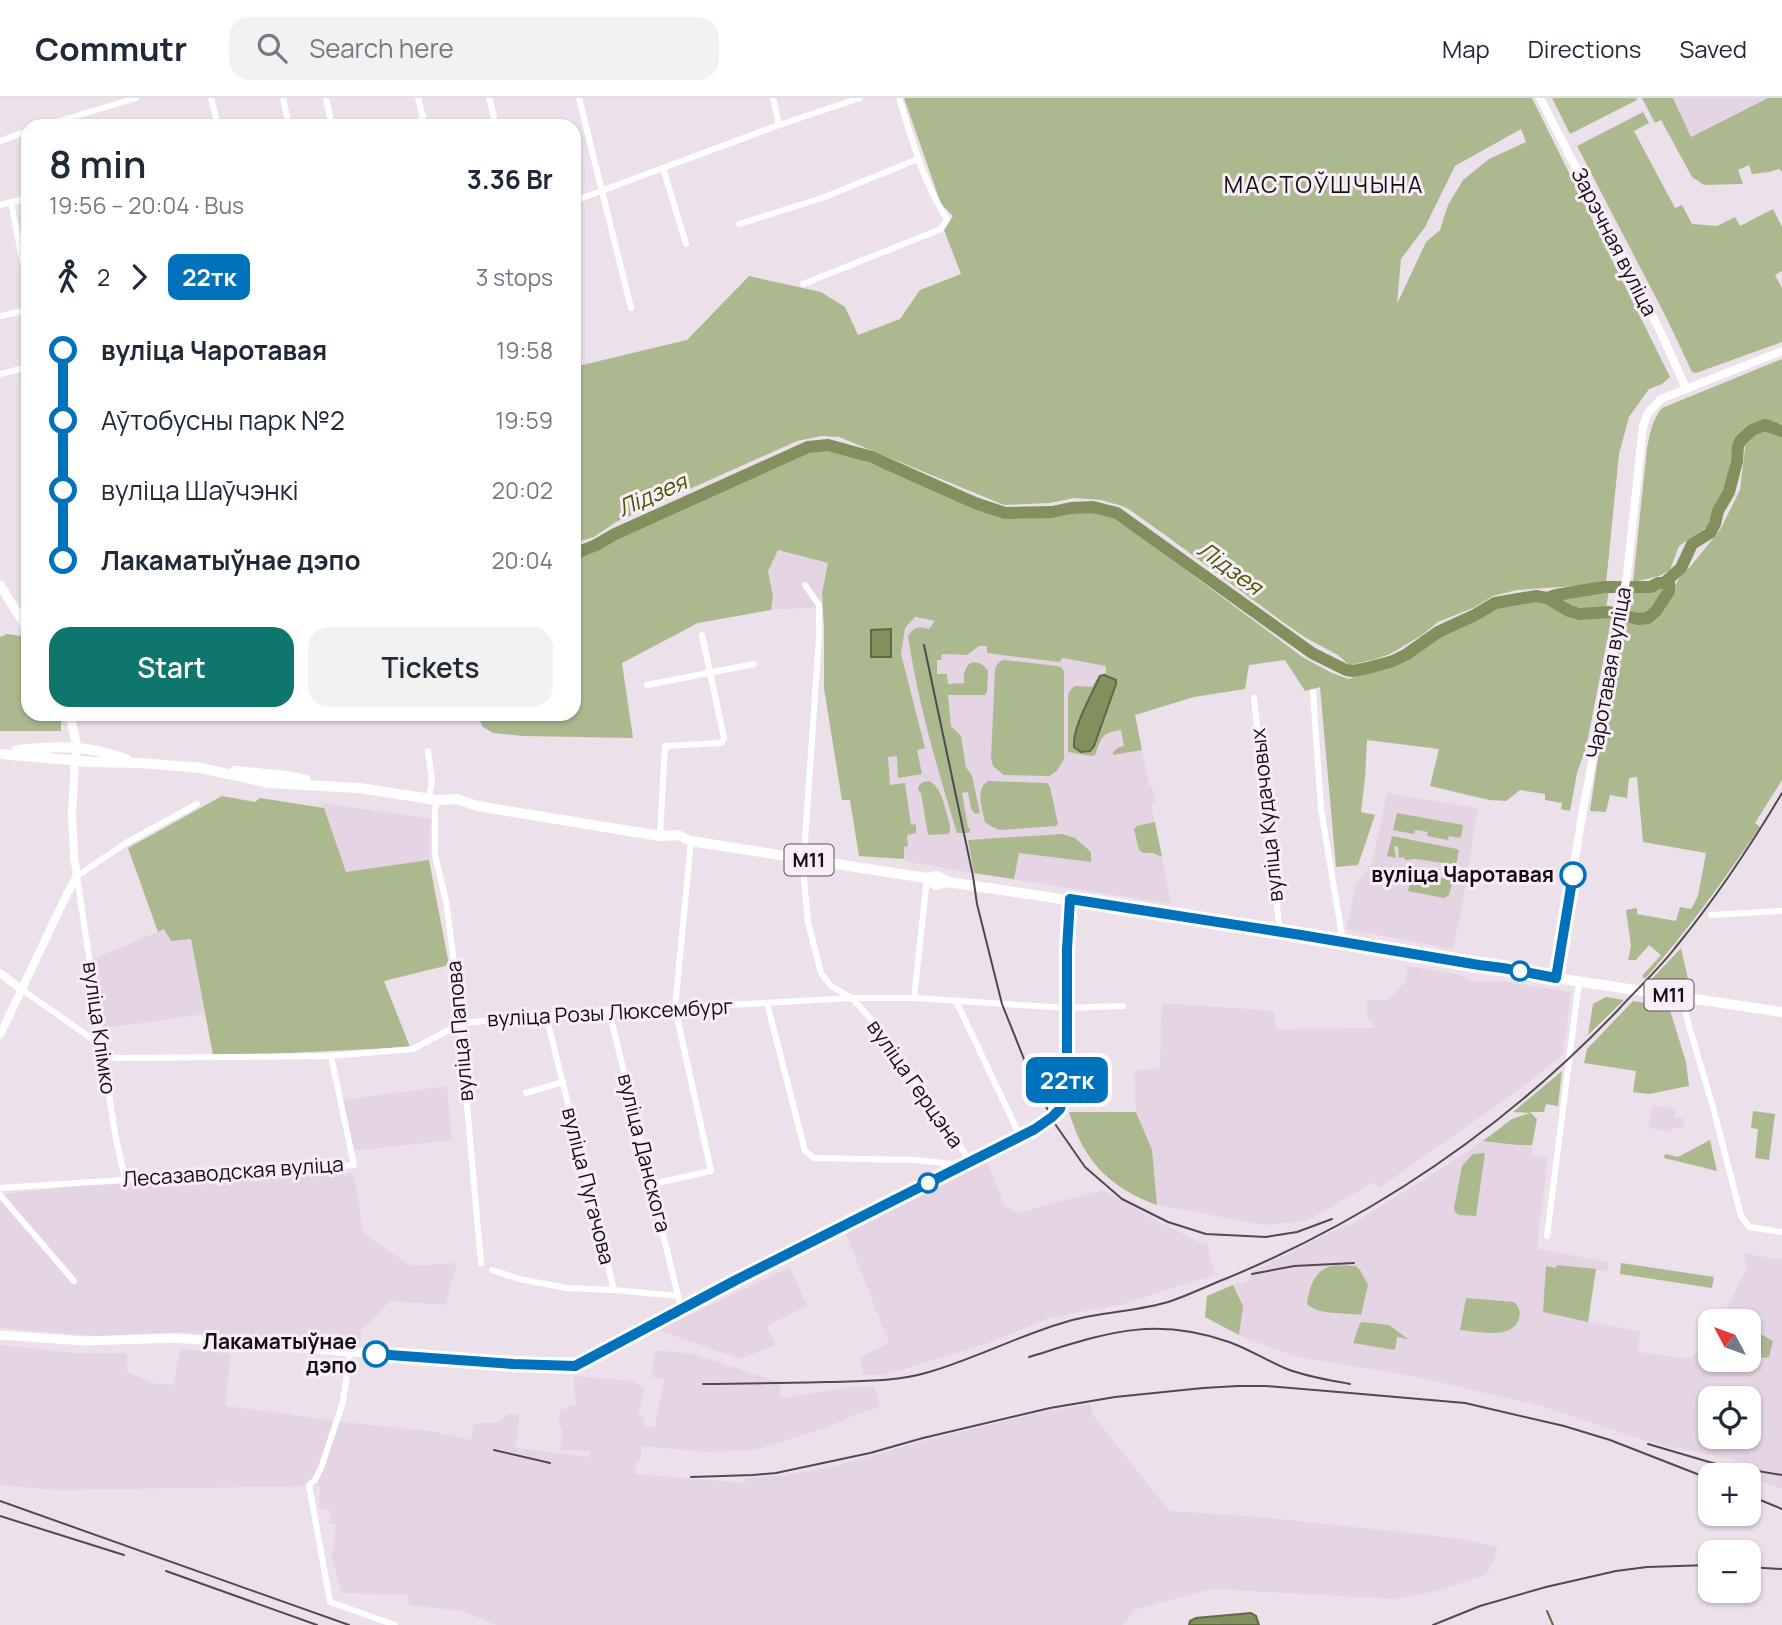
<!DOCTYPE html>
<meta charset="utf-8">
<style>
:root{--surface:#fff;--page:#f2f2f3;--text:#1f2937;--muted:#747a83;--line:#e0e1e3;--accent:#0f766e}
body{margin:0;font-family:Manrope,sans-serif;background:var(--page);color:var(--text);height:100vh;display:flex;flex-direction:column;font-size:26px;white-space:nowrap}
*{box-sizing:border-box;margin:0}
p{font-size:23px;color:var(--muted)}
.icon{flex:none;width:38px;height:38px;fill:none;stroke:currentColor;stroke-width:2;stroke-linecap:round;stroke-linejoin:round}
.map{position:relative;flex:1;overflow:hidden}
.sheet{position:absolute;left:21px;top:21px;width:560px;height:602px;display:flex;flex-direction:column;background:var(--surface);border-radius:21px;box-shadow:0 2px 5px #0004}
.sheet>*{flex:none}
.badge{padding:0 14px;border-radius:10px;font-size:24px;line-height:46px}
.needle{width:46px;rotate:311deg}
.controls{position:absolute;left:1698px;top:1211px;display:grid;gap:14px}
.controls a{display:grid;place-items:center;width:63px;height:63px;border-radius:14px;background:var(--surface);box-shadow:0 2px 5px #0004;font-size:35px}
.map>.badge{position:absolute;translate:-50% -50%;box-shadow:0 0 0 4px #fff}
.legs{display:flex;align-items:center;gap:10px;height:77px;padding:0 28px;font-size:23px}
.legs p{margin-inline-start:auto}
.overview{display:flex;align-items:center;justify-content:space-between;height:119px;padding:0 28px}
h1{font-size:38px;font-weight:600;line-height:52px}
.cta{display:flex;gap:14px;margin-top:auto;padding:14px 28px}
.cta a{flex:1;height:80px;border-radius:21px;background:var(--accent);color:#fff;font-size:28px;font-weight:600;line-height:80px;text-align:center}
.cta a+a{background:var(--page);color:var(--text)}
ul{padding:0 28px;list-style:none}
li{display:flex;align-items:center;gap:24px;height:70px;font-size:26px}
li i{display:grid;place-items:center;width:10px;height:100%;margin:0 9px;background:currentColor}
li i::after{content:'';width:18px;height:18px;margin:-9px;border:5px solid;border-radius:50%;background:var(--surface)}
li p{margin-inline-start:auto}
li:first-child i{background:linear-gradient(#0000 50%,currentColor 0)}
li:last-child i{background:linear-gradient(currentColor 50%,#0000 0)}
header{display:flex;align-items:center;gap:42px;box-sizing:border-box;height:98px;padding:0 35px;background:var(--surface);border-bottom:2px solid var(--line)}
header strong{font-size:33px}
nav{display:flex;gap:38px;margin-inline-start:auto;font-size:24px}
.search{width:490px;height:63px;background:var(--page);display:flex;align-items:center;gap:18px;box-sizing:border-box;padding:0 24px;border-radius:21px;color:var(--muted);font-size:26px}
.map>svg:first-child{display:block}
</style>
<header>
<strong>Commutr</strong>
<div class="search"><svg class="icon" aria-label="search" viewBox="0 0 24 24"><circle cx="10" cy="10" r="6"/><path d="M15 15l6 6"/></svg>Search here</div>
<nav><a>Map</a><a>Directions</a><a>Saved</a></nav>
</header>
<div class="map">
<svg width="1782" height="1527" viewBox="0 0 1782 1527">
<rect width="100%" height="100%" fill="#ece1eb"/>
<g fill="#e5d4e3" fill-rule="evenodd">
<path d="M1673,0H1767L1691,39Z"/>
<path d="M777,452L828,465L822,495L823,509L771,512L773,498L768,473Z"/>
<path d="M868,511L1009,537L1029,554L1126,571L1149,688H1152L1156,704L1151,706L1171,806L972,775L908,764L904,761L859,758L850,702H842L824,590Z"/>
<path d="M1387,695L1478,710L1460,821L1452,851L1346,831L1356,787L1372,765Z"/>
<path d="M322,705L430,721L429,762L346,774Z"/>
<path d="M164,831L191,841L205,916L99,931L89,863Z"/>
<path d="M1407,868L1460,877L1472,883L1506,884L1571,894L1563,957L1520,991L1379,1090L1374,1084L1307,1123L1265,1127L1157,1107L1152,1052L1136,1014L1134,973L1160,970L1162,905L1274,913L1276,931L1376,930L1367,918V902H1388L1406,883Z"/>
<path d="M447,988L452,1042L354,1053L342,1002Z"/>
<path d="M1653,1007L1675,1011L1674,1019L1684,1021L1683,1031L1673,1029L1672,1034L1648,1030Z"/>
<path d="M1512,1021H1537L1531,1057L1548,1060L1538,1138V1151L1609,1164L1607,1173L1596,1172L1588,1224L1640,1233L1638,1254L1690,1261L1710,1242V1262H1748V1223H1721L1747,1169L1743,1155L1782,1162V1391L1740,1375L1743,1364L1645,1343L1541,1308L1417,1279L1297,1259L1245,1240L1205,1219L1207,1198L1233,1187L1248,1184L1251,1176V1174L1347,1126L1349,1128L1463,1057ZM1710,1300H1748V1339H1710Z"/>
<path d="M987,1063L1004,1107L1017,1115L1103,1092L1150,1119L1199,1144L1207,1146L1215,1177L1119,1207L1090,1212L1047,1221L986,1246L911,1269L882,1277H864L859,1260L889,1245L846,1136Z"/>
<path d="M353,1075L364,1136L411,1168L457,1165L445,1207L390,1203L361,1233L360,1249L180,1234L97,1238L0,1230V1096L81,1088Z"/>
<path d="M790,1169L807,1208L767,1228L775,1247L740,1261L658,1232Z"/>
<path d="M0,1247L76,1255H127V1274L152,1285L173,1287L181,1250L230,1256L226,1308L343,1324L430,1333L472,1342L473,1326L500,1324L508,1316L519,1317L516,1350L589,1359L590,1353L561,1352L562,1332L558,1325L560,1312L577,1306L574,1296V1278L634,1283L645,1291L638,1315L644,1320L643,1340L644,1328L655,1329L664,1281L651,1279L655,1252L694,1256L779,1284L781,1300L857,1288H874L880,1309L854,1317L826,1330L755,1352L706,1354L642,1348L641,1360L637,1363L635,1376L745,1385L746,1380L785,1377L832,1369L927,1342L1046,1313L1090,1306L1092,1316L1169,1413L1260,1419L1401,1434L1462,1441L1497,1449L1494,1461L1487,1476L1440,1492L1413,1498L1393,1501L1211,1491L1134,1512L1123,1527H497L462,1513L409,1507L408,1497L341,1495L332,1459L336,1426H329L331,1413L319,1411L320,1388L57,1392L0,1387Z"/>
</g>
<g fill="#acb98f" fill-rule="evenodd">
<path d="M904,0H1532L1670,279L1662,286L1649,291L1629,319L1619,356L1606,486L1517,492L1493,498L1473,510L1438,524L1422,537L1390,556L1373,562L1349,567L1338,557L1306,540L1280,522L1168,439L1130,412L1122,408L1101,402L1074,400L1050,405L1004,407L839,339L821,338L797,343L616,424L594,439L574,445V269L687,242L749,178L821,194L845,209L858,237L900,221L920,192L961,176L944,132L953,118L941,106ZM1521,31L1526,44L1489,61L1463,82L1448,107L1440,132L1426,144L1397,206L1401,161L1425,129L1455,68Z"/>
<path d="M1552,0H1636L1637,2L1570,36Z"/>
<path d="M1642,0H1673L1691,39L1768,0H1782V74L1779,71L1769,74L1752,76L1749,67L1738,72L1743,86L1704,87L1692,79L1661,22L1655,25Z"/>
<path d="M1643,14L1649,25L1634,33L1675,110L1682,107L1692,126L1717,128L1735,119L1740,128L1773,111L1782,129V173L1775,177L1782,190V244L1696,275L1692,274L1666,219L1577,48Z"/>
<path d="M1782,261V326L1766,324L1755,326L1740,336L1733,349L1726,387L1707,429L1679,448L1670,472L1659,478L1633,484L1647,350C1650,336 1652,322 1662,310Z"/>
<path d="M1758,333H1765L1782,336V682L1755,725L1760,729C1724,782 1687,833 1645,881L1642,878L1661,857L1649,847L1636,862H1628L1631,848L1626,812L1637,810V816L1676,823L1680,809L1691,811L1698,798L1706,755L1643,744L1637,679L1629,680L1627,700L1610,697L1606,714L1590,713L1605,613L1624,523L1633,526L1653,522L1664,507L1681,477L1690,469L1720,432L1740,392L1746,341Z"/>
<path d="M821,351L836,353L884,370L970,407L1004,419L1058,418L1076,413L1098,414L1116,420L1304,560L1330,574L1348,581L1376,573L1398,563L1459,525L1474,520L1497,508L1514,503L1536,501L1546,502L1577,520L1610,518L1611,523L1586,650L1577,675L1570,713L1561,711L1562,705L1545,702V696L1520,692L1506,703L1489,702L1430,688L1439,651L1367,642L1365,680L1361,714L1375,717L1358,767L1336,769L1320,589L1305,593L1285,562L1249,567L1245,591L1194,599L1135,617L1142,652L1113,657V654L1119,649L1124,648L1121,632C1101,635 1102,639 1095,657L1091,658L1068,654V597L1070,592L1075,588L1092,589L1099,577L1106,575V568L1063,560L1059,564L987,555V548H979L967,557L942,556L941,562H937V576H947L948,586L964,585C964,581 963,576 965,573C969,559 983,564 988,573L987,594L985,597H948L951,628L961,638L966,669L972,678L980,715L975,716L971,711L968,694L962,695L968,729L970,731L969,735H957C937,670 918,605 908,538C914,529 919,528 929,531L935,523L915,519L905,530L901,556L925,650L917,652L922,676L898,680L897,658L888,659L890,687L905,685L911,727L916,726V735L907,737L908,748L904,749V761L859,758L850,702H842L824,590V530L822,495L828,465L778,452L768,473L773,498L771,512L698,525L622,565L633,640L523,638L493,635L483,629L476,616H574V461L602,450L622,437L803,356Z"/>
<path d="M1667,485C1666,496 1655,516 1644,519C1637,520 1631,517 1625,515L1630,492L1651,490Z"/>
<path d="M1609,492L1606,511C1589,510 1569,512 1557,499Z"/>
<path d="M7,536L21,538L28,544V616H61V633H0V539Z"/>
<path d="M1004,562L1057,568L1061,569L1064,573V661L1057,673L1049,678L1004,677L993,668L991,661L995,571C997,566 999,563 1004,562Z"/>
<path d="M929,683C943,690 945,712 950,727V733L948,736L928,737L921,695L918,692C919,685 922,684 929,683Z"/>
<path d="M988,683L1047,685L1050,689L1058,726L1056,728L1000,732L992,729L985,724C982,710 975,691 988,683Z"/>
<path d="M222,698L255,704L260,700L324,710L346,774L429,762L449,867L384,883L410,949L270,956L213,957L191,841L171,843L164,831L158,834L128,750Z"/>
<path d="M1397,715L1463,727L1461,739L1459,740L1449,738L1448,742L1427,738L1428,734L1415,732L1414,736L1393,732Z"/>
<path d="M1155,724L1162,759L1153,755H1143L1139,752L1134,731L1137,728Z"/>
<path d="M1063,736L1075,740L1091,754V764L1019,755L1014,781L974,775L968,742Z"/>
<path d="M1392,738L1457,751L1459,752L1456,767L1416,761L1406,762L1403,759L1399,760L1398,748L1394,749L1396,760L1387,758Z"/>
<path d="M1424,776L1448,781L1452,786L1449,797L1444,800L1408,793C1409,785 1417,780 1424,776Z"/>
<path d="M1681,850L1690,890L1650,883Z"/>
<path d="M1606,899L1624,902L1588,937L1593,906Z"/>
<path d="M1633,903L1669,909L1686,964L1689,988L1649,996L1633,994L1636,973L1584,965L1587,951Z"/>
<path d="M1562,973L1558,1008L1546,1006L1544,1014H1530L1537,1021L1532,1047H1517L1483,1043L1512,1021L1530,1015L1513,1014Z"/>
<path d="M1753,1013L1775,1016L1769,1062L1755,1060L1758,1031L1751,1030Z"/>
<path d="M1069,1014H1136L1152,1052L1157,1107C1109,1090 1083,1062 1069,1014Z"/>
<path d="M1710,1042L1717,1073L1664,1060L1665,1056L1678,1059Z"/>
<path d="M1485,1055L1476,1118L1459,1117L1455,1114L1454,1110L1462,1068L1473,1056Z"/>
<path d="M1621,1165L1714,1179L1712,1190L1620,1176Z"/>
<path d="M1557,1167L1596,1171L1588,1224L1543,1214L1546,1168L1556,1170Z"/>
<path d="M1356,1168L1360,1172L1368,1187L1361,1217C1344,1214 1320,1218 1307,1206C1308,1194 1313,1176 1326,1170C1333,1166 1347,1168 1356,1168Z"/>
<path d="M1233,1187L1243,1208L1239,1237L1205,1219L1207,1198Z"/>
<path d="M1466,1200L1514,1204C1519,1209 1521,1213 1519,1220C1513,1243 1477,1233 1460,1232Z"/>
<path d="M1748,1211L1755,1213L1754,1219L1760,1221L1759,1235L1773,1243L1769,1259L1766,1260L1748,1257V1223H1738L1741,1215Z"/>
<path d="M1364,1224L1389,1227L1408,1241L1397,1239L1395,1252L1353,1245L1360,1225Z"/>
</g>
<g fill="#81905d" stroke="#606947" stroke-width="2">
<path d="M891,531V559H871V532Z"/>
<path d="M1104,577L1116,582V586L1094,648L1090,653L1081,654L1074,649C1072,630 1092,596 1100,578Z"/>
<path d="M1251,1515L1256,1518L1259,1527H1189L1190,1523L1196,1520Z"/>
</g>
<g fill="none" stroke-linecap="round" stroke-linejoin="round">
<path stroke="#606947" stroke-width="2" d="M1547,1513L1553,1527"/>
<g stroke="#81905d" stroke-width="12">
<path d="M574,456L596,447L615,436L808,349L828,347L872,359L975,405L1005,415L1052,414L1071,410L1093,409L1117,415L1312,555L1346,572L1353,573L1368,570L1393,563L1407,556L1438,534L1475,517L1495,505L1536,498L1547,500L1556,497L1604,489H1651L1658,485H1664L1681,470L1692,446L1710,435L1715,426L1718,413L1729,394L1737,363L1738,348L1741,342L1752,332L1765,327L1782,333"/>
<path d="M1547,500L1569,513L1580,516L1609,514L1638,521L1648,520L1656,513L1669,493V482"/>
</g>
<g stroke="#fff" stroke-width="6">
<path d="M211,0L218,28"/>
<path d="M283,0L289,28"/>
<path d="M326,0L332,28"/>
<path d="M489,0L496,28"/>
<path d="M579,0L631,210"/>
<path d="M773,0L779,27"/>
<path d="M43,28L136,0"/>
<path d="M417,28L423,19L418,0"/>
<path d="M0,43L28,33"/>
<path d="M663,70L686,146"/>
<path d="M574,103L779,27L860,0"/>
<path d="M11,104L28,192"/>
<path d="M0,107L28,100"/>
<path d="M739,126L822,100L918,61"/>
<path d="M803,186L941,131L947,121C923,85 912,41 899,0"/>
<path d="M0,218L28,212"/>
<path d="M0,276L28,269"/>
<path d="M805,487L819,507V539L803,771L808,824L821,875L831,888L852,900L884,936L970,1063"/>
<path d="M647,587L754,566"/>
<path d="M1313,594L1321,711L1343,844"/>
<path d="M1254,600L1280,834"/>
<path d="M428,653L432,682L429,701"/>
<path d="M437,702L435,712V757L446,803L462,925L461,939L481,1165"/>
<path d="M660,738L665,648L721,645L724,640L702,537"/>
<path d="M1711,817L1782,813"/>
<path d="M21,891L91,940L100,942"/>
<path d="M1682,899L1689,928L1713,1009L1741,1118L1749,1129L1782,1134"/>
<path d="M914,900L927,780"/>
<path d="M956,903L1020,1038"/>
<path d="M767,905L805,1053L814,1060L916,1062L963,1067"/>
<path d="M609,912L678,1198"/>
<path d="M546,917L614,1192"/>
<path d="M103,958L119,960L331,958L413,951L462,925L609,912L675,910L852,900H914L1067,910L1123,908"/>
<path d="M526,995L563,984"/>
<path d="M125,1081L115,1036L77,778L126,745L197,706"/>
<path d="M652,1086L711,1073L675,910L691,743"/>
<path d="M0,1090L354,1067L331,958"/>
<path d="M0,1097L74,1183"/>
<path d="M1547,1138L1579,884"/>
<path d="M492,1172L519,1181L567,1190L614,1192L678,1198L682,1211"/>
<path d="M350,1255L343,1304L321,1370L315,1382L309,1387L330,1504L395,1527"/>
</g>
<g stroke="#fff" stroke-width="8">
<path d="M1540,0L1661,235L1686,290"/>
<path d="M0,875L21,891"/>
<path d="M1556,880L1582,718L1627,477L1643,328L1648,315L1661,301L1782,253"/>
<path d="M0,937L66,798L77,778L74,758L72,716L75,662"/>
</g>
<g stroke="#fff" stroke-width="9">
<path d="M0,487L28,532"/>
<path d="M70,616L77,650L75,662"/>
<path d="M0,1237L85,1243L176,1240L513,1267L575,1268L736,1182L1035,1031C1056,1017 1062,1012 1067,986V851L1070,801"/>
</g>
<g stroke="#fff" stroke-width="10">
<path d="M17,652C37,650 57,648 78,650C94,651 110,656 126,661"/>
<path d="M0,656L92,664L140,665L202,670"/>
<path d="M196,669L269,685L359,690L437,702L457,701L477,708L660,738L678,737L691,743L900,776L927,780L937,778L948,784"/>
<path d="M235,673L287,678L306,682"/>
<path d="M927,780L936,787L948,784L1280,834L1556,880L1782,914"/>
</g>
<g stroke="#504a50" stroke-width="2">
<path d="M924,547L973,778L977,806L1002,906L1026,966L1053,1023L1085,1069L1122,1101L1168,1124L1206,1136L1266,1139L1297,1134L1332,1121"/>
<path d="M1252,1176L1294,1168L1354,1165"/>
<path d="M1029,1259C1104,1236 1151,1217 1229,1244C1249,1251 1267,1263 1287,1271C1308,1279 1329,1282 1350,1286"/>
<path d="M703,1286C744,1286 785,1285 826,1284C861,1283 896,1284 929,1274C977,1260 1022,1236 1069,1223C1103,1213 1138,1214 1171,1203C1189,1197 1207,1188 1225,1181C1375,1119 1506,1029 1618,912C1637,891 1658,872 1675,850C1715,801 1750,749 1782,695"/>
<path d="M1648,1346L1716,1366L1782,1377"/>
<path d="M494,1352L550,1365"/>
<path d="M691,1379L753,1377L776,1375L870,1355L923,1340L1050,1310L1115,1299L1203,1290L1238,1288H1266L1350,1295L1465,1305L1564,1328L1610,1342L1710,1381"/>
<path d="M1748,1397L1782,1411"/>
<path d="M0,1403L349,1527"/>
<path d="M0,1418L124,1457"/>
<path d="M1748,1469L1782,1471"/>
<path d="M166,1473L317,1527"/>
<path d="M1433,1527L1480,1508L1546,1489L1616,1473L1647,1469L1710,1467"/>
</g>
</g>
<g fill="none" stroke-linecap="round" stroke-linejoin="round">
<g stroke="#fff" stroke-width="16">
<path id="line-1" d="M376,1256L513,1266L575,1268L736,1182L1035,1031L1052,1019L1060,1011L1067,986V851L1070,801L1301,837L1479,867L1503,870L1556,880L1573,777"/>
</g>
<use href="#line-1" stroke="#0072bc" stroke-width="10"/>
</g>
<g fill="#fff" stroke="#0072bc" stroke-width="3.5">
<circle cx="1573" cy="777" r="12"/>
<circle cx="1520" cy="873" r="9"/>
<circle cx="928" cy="1085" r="9"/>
<circle cx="376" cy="1256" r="12"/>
</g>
<g text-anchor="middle" stroke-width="6" stroke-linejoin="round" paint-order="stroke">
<g fill="#f9eef8" stroke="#585258" stroke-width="2">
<rect x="784.5" y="746.5" width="49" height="31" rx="5"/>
<rect x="1644.5" y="881.5" width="49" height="31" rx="5"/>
</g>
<g font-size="19" font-weight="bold" fill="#130f13">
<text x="809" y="769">М11</text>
<text x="1669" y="904">М11</text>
</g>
<g font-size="21" fill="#130f13" stroke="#f9eef8">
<text transform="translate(1614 144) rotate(63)" y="7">Зарэчная вуліца</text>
<text transform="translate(1609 575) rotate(-80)" y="7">Чаротавая вуліца</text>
<text transform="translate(1267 717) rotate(-96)" y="7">вуліца Кудачовых</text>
<text transform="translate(610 915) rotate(-3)" y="7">вуліца Розы Люксембург</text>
<text transform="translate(99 930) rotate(82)" y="7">вуліца Клімко</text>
<text transform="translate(460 933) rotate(-95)" y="7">вуліца Папова</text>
<text transform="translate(915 986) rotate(55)" y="7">вуліца Герцэна</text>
<text transform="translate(644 1055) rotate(76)" y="7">вуліца Данскога</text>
<text transform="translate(233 1074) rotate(-4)" y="7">Лесазаводская вуліца</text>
<text transform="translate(588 1088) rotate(76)" y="7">вуліца Пугачова</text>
</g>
<g font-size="21" font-weight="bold" fill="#130f13" stroke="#f9eef8" text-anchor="end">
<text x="1554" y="784">вуліца Чаротавая</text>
<text x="357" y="1251">Лакаматыўнае<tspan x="357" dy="24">дэпо</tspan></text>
</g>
<g font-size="23" letter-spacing="2" fill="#130f13" stroke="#f9eef8">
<text x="1324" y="95">МАСТОЎШЧЫНА</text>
</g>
<g font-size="23" font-style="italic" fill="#475801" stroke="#f9eef8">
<text transform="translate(652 397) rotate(-24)" y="8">Лідзея</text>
<text transform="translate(1230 470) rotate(36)" y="8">Лідзея</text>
</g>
</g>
</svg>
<div class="controls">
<a><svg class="needle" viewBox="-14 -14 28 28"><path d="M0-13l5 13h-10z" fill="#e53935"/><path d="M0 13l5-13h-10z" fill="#747a83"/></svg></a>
<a><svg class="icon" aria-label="locate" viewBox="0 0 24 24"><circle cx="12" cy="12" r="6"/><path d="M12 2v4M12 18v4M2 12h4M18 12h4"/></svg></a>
<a>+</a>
<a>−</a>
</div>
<b class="badge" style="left:1067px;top:982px;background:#0072bc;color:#fff">22тк</b>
<section class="sheet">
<div class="overview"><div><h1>8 min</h1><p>19:56 – 20:04 · Bus</p></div><b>3.36 Br</b></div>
<div class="legs"><svg class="icon" aria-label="walk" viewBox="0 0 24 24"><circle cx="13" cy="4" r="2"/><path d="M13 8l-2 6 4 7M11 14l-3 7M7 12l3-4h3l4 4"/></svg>2<svg class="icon" aria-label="forward" viewBox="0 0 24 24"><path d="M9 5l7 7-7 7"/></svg><b class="badge" style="background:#0072bc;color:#fff">22тк</b><p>3 stops</p></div>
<ul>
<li><i style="color:#0072bc"></i><b>вуліца Чаротавая</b><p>19:58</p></li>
<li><i style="color:#0072bc"></i><span>Аўтобусны парк №2</span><p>19:59</p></li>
<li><i style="color:#0072bc"></i><span>вуліца Шаўчэнкі</span><p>20:02</p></li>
<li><i style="color:#0072bc"></i><b>Лакаматыўнае дэпо</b><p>20:04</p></li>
</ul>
<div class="cta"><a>Start</a><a>Tickets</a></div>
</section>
</div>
